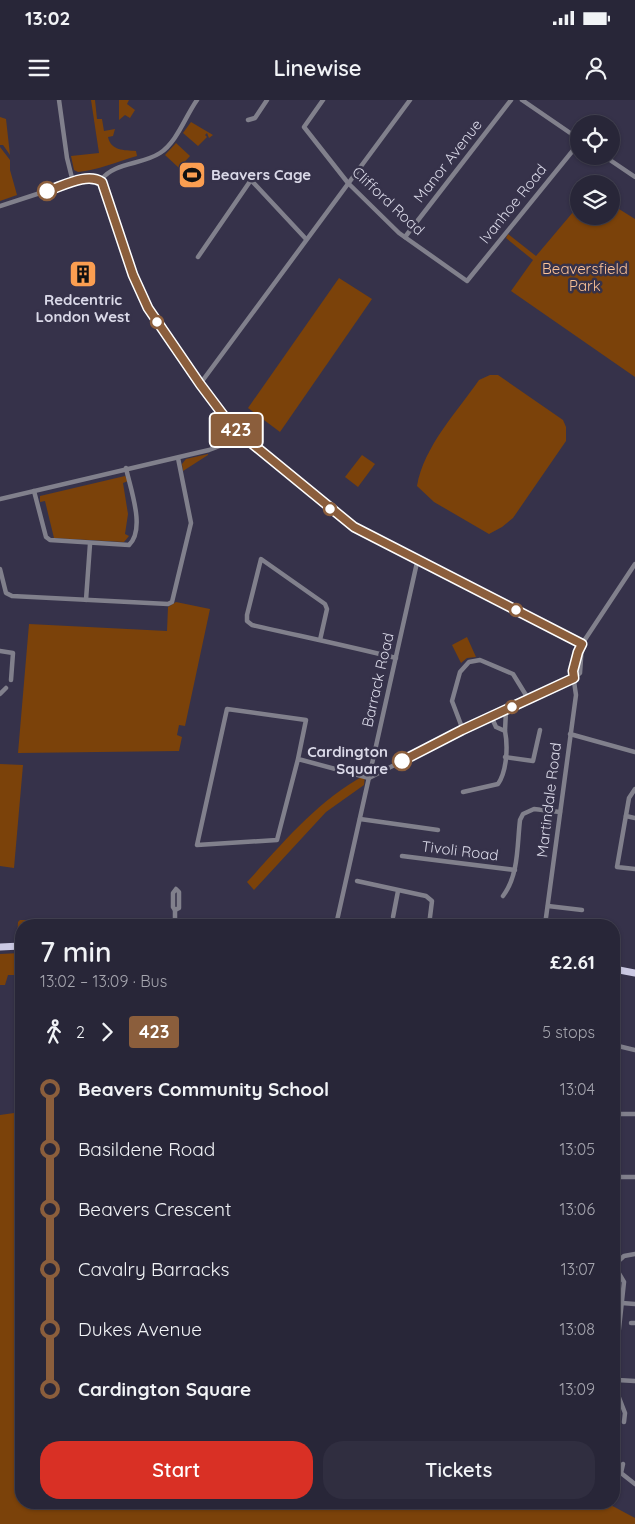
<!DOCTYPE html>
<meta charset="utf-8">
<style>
:root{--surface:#282638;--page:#302e40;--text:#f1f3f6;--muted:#a5a5ae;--line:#444353;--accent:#d93025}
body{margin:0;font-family:Quicksand,sans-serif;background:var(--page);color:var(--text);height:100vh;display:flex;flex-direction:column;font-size:19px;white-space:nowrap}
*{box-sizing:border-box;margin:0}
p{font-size:16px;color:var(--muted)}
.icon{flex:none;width:28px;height:28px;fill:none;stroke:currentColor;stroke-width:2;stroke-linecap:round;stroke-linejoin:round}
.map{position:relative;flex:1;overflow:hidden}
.side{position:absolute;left:15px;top:819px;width:605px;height:590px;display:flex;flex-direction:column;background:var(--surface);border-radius:20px;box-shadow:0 1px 4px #0004,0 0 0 1px var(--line)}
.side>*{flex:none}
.badge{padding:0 10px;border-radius:4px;font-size:18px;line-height:32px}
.buttons{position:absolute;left:570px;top:15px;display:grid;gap:10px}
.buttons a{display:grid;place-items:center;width:50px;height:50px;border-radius:50%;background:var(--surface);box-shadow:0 1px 4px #0004,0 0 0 1px var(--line);font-size:25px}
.map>.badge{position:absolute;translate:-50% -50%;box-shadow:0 0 0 2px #fff}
.legs{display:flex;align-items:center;gap:8px;height:55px;padding:0 25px;font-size:16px}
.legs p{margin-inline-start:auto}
.headline{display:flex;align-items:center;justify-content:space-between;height:85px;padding:0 25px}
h1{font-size:28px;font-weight:600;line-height:38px}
.primary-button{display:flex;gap:10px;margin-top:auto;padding:10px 25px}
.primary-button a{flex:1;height:58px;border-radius:20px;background:var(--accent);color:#fff;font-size:20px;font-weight:600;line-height:58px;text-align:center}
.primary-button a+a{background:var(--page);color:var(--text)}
ul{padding:0 25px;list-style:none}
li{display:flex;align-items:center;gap:18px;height:60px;font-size:19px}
li i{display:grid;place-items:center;width:8px;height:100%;margin:0 6px;background:currentColor}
li i::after{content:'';width:12px;height:12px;margin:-6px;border:4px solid;border-radius:50%;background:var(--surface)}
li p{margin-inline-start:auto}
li:first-child i{background:linear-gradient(#0000 50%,currentColor 0)}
li:last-child i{background:linear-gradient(currentColor 50%,#0000 0)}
.status{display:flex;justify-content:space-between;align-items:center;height:35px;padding:0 25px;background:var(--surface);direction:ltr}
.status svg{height:14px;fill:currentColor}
header{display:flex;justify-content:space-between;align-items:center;height:65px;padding:0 25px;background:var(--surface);font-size:22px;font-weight:600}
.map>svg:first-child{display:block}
</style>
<div class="status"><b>13:02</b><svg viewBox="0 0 49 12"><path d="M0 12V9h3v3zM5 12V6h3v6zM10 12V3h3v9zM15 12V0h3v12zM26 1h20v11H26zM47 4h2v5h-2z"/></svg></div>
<header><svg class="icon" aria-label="menu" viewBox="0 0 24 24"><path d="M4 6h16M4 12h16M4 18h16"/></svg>Linewise<svg class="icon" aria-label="person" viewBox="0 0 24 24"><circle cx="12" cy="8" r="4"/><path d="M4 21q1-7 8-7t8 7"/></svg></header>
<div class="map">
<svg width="635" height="1424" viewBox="0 0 635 1424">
<rect width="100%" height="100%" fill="#36324a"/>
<g fill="#7b420a">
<path d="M91,0H95L97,19H102L104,31L115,29L113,36L108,37C111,51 124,50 136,51L137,56C116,62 98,70 78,72L74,70L71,56L99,53Z"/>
<path d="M119,0H129L127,4L135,10L130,18L125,15L119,20Z"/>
<path d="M0,17L6,19L10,55L3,45H0Z"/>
<path d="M191,22L213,35L209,38L207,33L205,35L207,37L198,46L183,33Z"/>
<path d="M176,43L190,56L179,68L165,55Z"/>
<path d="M0,47L10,60V70L17,95L0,101Z"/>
<path d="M187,63L204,78L196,86L180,72Z"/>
<path d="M611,104L635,119V277L511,191L533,160L506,138L508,134L536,156L579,105V116H611Z"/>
<path d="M339,178L372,199L280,332L248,308Z"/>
<path d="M498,275L563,320L566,327V341L513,418L502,427L489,434L434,402L417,386C424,346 457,312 479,280L490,275Z"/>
<path d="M208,354V355L183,371L182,364L186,359Z"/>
<path d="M362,355L375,364L358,387L345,377Z"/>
<path d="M125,376L128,381L123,383L128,414L125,434L129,436L124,442L54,438L45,401L40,402V396Z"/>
<path d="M176,502L210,509L185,626L179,625L177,635L182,637L179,651L18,653L29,524L167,531L168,507Z"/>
<path d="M467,537L476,557L467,558L461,563L452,545Z"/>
<path d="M0,664L23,665L14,768L0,766Z"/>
<path d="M365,675L364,685L326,712L254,790L247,782C284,742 317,701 365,675Z"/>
<path d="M60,818V825H21V837H17L18,822L20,820H51Z"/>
<path d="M21,853V875H8L5,885H0V854Z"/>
<path d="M21,1012V1402H605L635,1418V1424H0V1015Z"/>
</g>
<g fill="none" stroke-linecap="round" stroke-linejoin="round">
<g stroke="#81808c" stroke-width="4.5">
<path d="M59,0L67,58L73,82"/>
<path d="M323,0L304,27L348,83L399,133L467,181L579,43"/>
<path d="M522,0L579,39"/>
<path d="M248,20L255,18L267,0"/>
<path d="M604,56L635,77"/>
<path d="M101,80C114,62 142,65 160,53C177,42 185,17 197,0"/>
<path d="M0,106L86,78L101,80L105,87L125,153L143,199L200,284L231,325L244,337L354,427L582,544"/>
<path d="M405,137L511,0"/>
<path d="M198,157L251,80L306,139"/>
<path d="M200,284L410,0"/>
<path d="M34,391L46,437L50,440L129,445C146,429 130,388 126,368"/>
<path d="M0,399L209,350L244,337"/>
<path d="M0,469L6,493L12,496L168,504L172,502L191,423L178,358"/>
<path d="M86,500L90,444"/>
<path d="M320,540L327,509L325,504L261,459L247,515V521L252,525C300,536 348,546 396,558"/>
<path d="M0,551L13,553L11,580"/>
<path d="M0,594L6,588"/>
<path d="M463,630L452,601L460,572L469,562L480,560L513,574L529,600"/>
<path d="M505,631L506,610"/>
<path d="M570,634L635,652"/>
<path d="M505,657L533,661L540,630"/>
<path d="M298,659L306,620L227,609L197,745L277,740L298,659L369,678"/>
<path d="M369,678L463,630L574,578L580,573L582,544L635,464"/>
<path d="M635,689L629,698L617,767L635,769"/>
<path d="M463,692L498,684C507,671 508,646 505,631L496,627L491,616"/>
<path d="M626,716L635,718"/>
<path d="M360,719L438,730"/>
<path d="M402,756L515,770"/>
<path d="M357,781L426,796L432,801L429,825"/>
<path d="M176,789L179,792V808L175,810L173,807V793Z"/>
<path d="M503,796C519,775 517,745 520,720L523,714L534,709L560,712"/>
<path d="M548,806L582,810"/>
<path d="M393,817L398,791"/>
<path d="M175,825V810"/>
<path d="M336,825L418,458"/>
<path d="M545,825L576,595C574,581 569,559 582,548"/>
<path d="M614,945L635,950"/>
<path d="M614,1014H635"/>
<path d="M614,1077H635"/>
<path d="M614,1165L624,1182L617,1247V1280L618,1295L625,1313L624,1322"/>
<path d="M614,1165L624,1156L635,1154"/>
<path d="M622,1203L635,1204"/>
<path d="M631,1223H635"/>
<path d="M617,1280L635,1281"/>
<path d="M623,1364L621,1373L635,1384"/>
</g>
<g stroke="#cbc9e3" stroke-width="7">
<path d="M0,847L21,846"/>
<path d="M614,869L635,873"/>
</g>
</g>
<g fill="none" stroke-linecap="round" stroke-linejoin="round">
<g stroke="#fff" stroke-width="11">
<path id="line-1" d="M47,91C63,86 87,72 102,82L133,175L148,208L200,284L224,316L244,337L354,427L582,544L578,552L573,571L574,578L462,630L402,661"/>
</g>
<use href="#line-1" stroke="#8b5e3c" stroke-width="8"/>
</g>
<defs>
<g id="stadium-square" transform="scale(1.4375)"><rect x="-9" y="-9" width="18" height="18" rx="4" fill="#fb9e51" stroke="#36324a"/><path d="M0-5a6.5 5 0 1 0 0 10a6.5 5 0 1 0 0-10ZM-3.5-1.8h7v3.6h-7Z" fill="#111"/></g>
<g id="building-square" transform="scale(1.4375)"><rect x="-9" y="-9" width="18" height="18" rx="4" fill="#fb9e51" stroke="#36324a"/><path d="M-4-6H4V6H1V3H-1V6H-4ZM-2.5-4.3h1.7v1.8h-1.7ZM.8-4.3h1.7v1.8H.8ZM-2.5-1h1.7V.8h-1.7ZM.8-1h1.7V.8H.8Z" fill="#111"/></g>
</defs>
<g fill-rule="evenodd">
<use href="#stadium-square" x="192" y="75"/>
<use href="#building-square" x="83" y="174"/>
</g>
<g fill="#fff" stroke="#8b5e3c" stroke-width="2.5">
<circle cx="47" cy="91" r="9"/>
<circle cx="157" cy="222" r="6"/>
<circle cx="330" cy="409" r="6"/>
<circle cx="516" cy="510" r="6"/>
<circle cx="512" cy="607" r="6"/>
<circle cx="402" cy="661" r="9"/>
</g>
<g text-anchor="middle" stroke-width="5" stroke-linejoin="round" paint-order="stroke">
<g font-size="15" fill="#dad9e8" stroke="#36324a">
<text transform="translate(448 61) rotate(-52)" y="5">Manor Avenue</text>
<text transform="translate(388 101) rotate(43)" y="5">Clifford Road</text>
<text transform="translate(513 104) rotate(-51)" y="5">Ivanhoe Road</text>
<text transform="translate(378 580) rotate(-77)" y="5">Barrack Road</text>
<text transform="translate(549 700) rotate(-83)" y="5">Martindale Road</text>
<text transform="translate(460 751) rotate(7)" y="5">Tivoli Road</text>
</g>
<g font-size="15" font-weight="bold" fill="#dad9e8" stroke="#36324a" text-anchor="start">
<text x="211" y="80">Beavers Cage</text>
<text x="83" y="205" text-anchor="middle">Redcentric<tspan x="83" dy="17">London West</tspan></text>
</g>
<g font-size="15" fill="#fdc398" stroke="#36324a">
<text x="585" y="174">Beaversfield<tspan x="585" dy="17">Park</tspan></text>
</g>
<g font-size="15" font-weight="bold" fill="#dad9e8" stroke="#36324a" text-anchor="end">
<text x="388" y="657">Cardington<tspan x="388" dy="17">Square</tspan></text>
</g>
</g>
</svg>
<div class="buttons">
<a><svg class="icon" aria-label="locate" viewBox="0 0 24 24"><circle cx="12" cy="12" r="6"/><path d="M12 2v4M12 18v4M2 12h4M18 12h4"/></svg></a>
<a><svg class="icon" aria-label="layers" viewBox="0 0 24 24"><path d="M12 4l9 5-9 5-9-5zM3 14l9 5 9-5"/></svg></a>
</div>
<b class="badge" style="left:236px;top:330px;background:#8b5e3c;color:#fff">423</b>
<section class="side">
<div class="headline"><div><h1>7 min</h1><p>13:02 – 13:09 · Bus</p></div><b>£2.61</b></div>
<div class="legs"><svg class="icon" aria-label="walk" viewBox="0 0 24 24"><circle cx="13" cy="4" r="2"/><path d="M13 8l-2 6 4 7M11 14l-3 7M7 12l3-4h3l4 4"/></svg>2<svg class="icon" aria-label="forward" viewBox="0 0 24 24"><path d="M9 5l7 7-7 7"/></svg><b class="badge" style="background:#8b5e3c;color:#fff">423</b><p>5 stops</p></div>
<ul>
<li><i style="color:#8b5e3c"></i><b>Beavers Community School</b><p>13:04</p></li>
<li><i style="color:#8b5e3c"></i><span>Basildene Road</span><p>13:05</p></li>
<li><i style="color:#8b5e3c"></i><span>Beavers Crescent</span><p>13:06</p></li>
<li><i style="color:#8b5e3c"></i><span>Cavalry Barracks</span><p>13:07</p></li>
<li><i style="color:#8b5e3c"></i><span>Dukes Avenue</span><p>13:08</p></li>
<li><i style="color:#8b5e3c"></i><b>Cardington Square</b><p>13:09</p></li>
</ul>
<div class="primary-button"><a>Start</a><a>Tickets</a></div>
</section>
</div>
